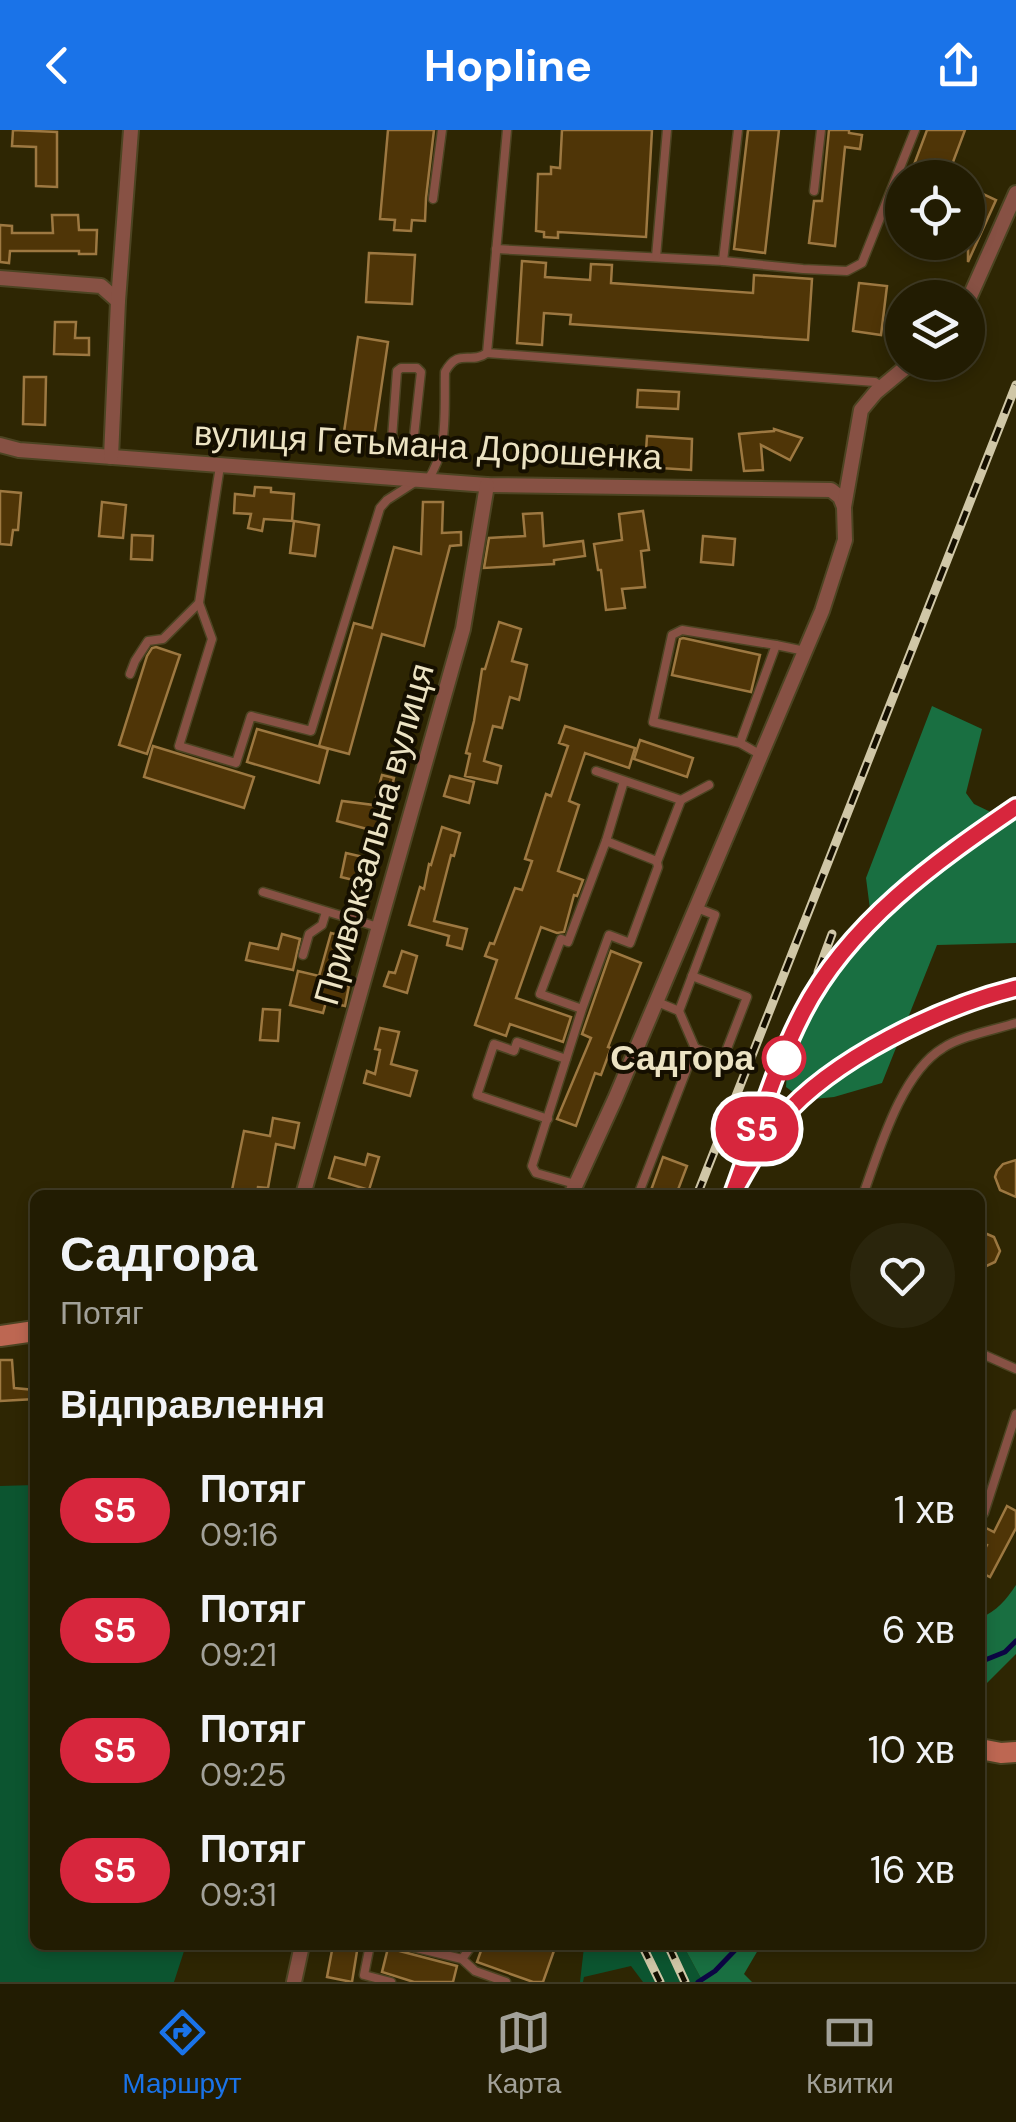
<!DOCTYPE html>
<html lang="uk">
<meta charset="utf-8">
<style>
:root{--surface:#221c02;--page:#2a250c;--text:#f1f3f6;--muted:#a2a199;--line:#3f3a24;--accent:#1a73e8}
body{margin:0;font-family:"DM Sans",sans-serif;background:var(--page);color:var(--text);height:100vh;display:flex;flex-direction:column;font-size:38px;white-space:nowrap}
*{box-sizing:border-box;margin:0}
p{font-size:32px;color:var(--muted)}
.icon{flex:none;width:55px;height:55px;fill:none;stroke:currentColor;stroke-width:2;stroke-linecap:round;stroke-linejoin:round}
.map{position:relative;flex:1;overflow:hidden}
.drawer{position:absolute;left:30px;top:1060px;width:955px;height:760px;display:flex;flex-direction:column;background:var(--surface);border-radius:15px;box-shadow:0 5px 15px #0003,0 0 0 2px var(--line)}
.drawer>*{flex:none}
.badge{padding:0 20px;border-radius:32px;font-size:35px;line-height:65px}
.controls{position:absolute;left:885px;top:30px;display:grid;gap:20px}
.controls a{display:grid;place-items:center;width:100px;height:100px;border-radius:50%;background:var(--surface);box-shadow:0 5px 15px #0003,0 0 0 2px var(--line);font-size:50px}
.map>.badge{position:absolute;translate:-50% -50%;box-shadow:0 0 0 5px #fff}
h2{padding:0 30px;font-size:38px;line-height:90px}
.round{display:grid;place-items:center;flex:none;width:105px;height:105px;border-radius:52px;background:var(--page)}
.head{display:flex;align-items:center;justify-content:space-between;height:170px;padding:0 30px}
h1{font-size:48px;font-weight:700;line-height:75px}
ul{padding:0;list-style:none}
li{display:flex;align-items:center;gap:30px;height:120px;padding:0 30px}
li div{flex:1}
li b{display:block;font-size:38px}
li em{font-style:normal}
li .badge{min-width:110px;font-weight:700;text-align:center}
header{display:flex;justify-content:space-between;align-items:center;height:130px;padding:0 30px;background:var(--accent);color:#fff;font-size:45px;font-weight:700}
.menu{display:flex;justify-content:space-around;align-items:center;height:140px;border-top:2px solid var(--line);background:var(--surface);font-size:28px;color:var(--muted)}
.menu a{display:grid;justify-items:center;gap:5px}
.menu .on{color:var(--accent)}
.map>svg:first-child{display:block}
</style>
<header><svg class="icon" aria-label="back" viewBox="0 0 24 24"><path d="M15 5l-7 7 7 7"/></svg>Hopline<svg class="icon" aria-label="share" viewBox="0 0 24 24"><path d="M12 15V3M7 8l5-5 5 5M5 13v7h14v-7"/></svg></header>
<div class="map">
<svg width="1016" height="1852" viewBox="0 0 1016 1852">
<rect width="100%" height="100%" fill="#2e2603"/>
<g fill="#0c5530">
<path d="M35,1355V1815H186L174,1852H0V1356Z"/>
<path d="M589,1815H683L703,1852H643L631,1836L584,1847L583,1852H580L584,1817Z"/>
</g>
<g fill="#196f41">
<path d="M932,576L982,599L966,663L974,674L1001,687L1016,678V813L937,815L882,953L834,967L804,970L786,957L787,941L829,843L871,787L866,748Z"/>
<path d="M1016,1455V1524L980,1560V1488C997,1481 1006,1470 1016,1455Z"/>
<path d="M683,1815H761L744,1844L752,1852H703Z"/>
</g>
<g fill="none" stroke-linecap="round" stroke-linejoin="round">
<g stroke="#0c0544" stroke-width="5">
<path d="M980,1532L1005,1522L1016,1511"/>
<path d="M698,1852L715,1841L740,1815"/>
</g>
</g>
<g fill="#4f3507" stroke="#9d7841" stroke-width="2.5">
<path d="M13,0L57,2V57L36,56V17L12,16Z"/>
<path d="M388,0H434L426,68L425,91L412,90L411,101L394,100L395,90L380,89Z"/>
<path d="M562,0H652L646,107L558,102V108L544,107V102L536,101L538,44H551V37L560,38Z"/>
<path d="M748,0H779L765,123L734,119Z"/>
<path d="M829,0H849V3L862,5L860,19L845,17L835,116L809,113L814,71H822Z"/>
<path d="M927,0H965L947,48H933L912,40Z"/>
<path d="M968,57L996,70L968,132Z"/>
<path d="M52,85H78L79,100H97L96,124H79V121H10L9,133L0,132V95L12,96V103H53Z"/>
<path d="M369,123L415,125L412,174L366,172Z"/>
<path d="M522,131L546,133L545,147L590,150L591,134L612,135L611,153L753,163L754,145L812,149L808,210L570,194L571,185L544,183L542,215L517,213Z"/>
<path d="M859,153L887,156L881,205L853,201Z"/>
<path d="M55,192H76L75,208H89V225L54,224Z"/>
<path d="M358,207L388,212L374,307L344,302Z"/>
<path d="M24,247H46L45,295L23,294Z"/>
<path d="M638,260L679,262L678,279L637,277Z"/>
<path d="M774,299L802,308L790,330L761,315L763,340L744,341L739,304L774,301Z"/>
<path d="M647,306L692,309L691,340L645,337Z"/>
<path d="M255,357L271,358V362L294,364L292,391L264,389L262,401L248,398L251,384L234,383L235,364L254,366Z"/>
<path d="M0,361L21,363L18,400H13L11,415L0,414Z"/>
<path d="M102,372L126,375L123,408L99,406Z"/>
<path d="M423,372H443L442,403L461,402V415L450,416L424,516L382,504L349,624L319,616L354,493L372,498L394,417L421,424Z"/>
<path d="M643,381L649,420L641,421L645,457L622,459L625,478L606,480L601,440H598L594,414L622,410L619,384Z"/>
<path d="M542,383L544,416L583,411L585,426L554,430V434L484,438L489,408L525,406L523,384Z"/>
<path d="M294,391L319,395L315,426L290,423Z"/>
<path d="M132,405L153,406L152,430L131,429Z"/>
<path d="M703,406L735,409L733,435L701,432Z"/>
<path d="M499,492L521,499L512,531L527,535L519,570L510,567L502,598L493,596L484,631L501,636L497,653L465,646L470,624L466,623L474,591L482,539H485Z"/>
<path d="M683,508L760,525L751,562L672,545L680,509Z"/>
<path d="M156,517L180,525L147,624L119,615L147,526L152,518Z"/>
<path d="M565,596L635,618L629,638L585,623L569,671L579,675L558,741L583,750L577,766L574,765L564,802L557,803L541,797L516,868L571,887L563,912L510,894L506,906L475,895L497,830L485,826L490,813L494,814L515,758L522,760L532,731L525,729L546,664L551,666L568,616L559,613Z"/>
<path d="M257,599L328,619L319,653L247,632Z"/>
<path d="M640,610L693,628L687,647L634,629Z"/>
<path d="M153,616L254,647L244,678L144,647Z"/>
<path d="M382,645L394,648L382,703L337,691L342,671L374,675Z"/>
<path d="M450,646L474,652L469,673L444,666Z"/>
<path d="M442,697L460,703L454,726L451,725L434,791L467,799L462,819L447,815L449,806L409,795L420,757L424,759L429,734L431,735Z"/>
<path d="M346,723L376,730L370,754L341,747Z"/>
<path d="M331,803L354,809L348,831L336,828L331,852L349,856L345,876L326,872L323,883L290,875L298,841L319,846Z"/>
<path d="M282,804L300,809L293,840L246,830L250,813L278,819Z"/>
<path d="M402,821L417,826L407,863L384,856L389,842L395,843Z"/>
<path d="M611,821L641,833L608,917L611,918L601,945L595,943L576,996L557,989L591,908L582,904Z"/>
<path d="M263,879L280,880L278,911L260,910Z"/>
<path d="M380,898L399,902L391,934L417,941L410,966L364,953L367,941L375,944L380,920L375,919Z"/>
<path d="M273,988L299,993L294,1018L276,1014L268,1058L258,1057L257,1065H231L244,1001L270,1006Z"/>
<path d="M368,1024L379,1027L369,1060L329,1048L335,1027L365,1035Z"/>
<path d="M663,1027L687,1036L676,1065L650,1063Z"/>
<path d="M1016,1030V1067L1000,1060L995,1047L997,1041L1003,1034Z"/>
<path d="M980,1101L994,1107L1000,1121L995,1132L980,1139Z"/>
<path d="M0,1230H12L14,1258L35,1260V1269L0,1271Z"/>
<path d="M1007,1376L1016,1381V1398L990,1447L980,1442V1428L987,1415L980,1411V1395L994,1402Z"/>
<path d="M333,1815H358L352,1852L327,1847Z"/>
<path d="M483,1815H556L543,1852H533L477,1832Z"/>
<path d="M388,1818L457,1836L453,1852H414L382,1842Z"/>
</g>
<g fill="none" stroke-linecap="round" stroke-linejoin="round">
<g stroke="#4c4422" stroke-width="11">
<g id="lane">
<path d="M814,61L821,0"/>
<path d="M433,69L442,0"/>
<path d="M496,119L723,131L738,0"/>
<path d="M656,127L667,0"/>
<path d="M723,131L803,139L847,141L862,133L915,0"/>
<path d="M487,223L875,252L882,257"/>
<path d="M413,315L421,242L417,238H401L397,241L392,308L396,312L442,318"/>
<path d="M220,336L199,473L212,509L179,616L236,633L251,586L311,601L380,378L387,370L415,352"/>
<path d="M427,351C449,321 444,278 445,242C459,217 470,235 487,223L507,0"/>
<path d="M776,515L805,521"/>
<path d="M130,544L135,531L148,511L163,509L199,473"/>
<path d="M740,613L653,592L672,505L682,500L776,515L740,613L761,625"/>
<path d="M596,641L681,670L657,732"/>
<path d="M681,670L709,655"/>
<path d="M606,711L624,651"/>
<path d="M263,762L378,797"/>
<path d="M303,825L309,804L322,795L326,782"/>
<path d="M655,871L679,881L695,918"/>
<path d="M679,881L715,785L697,778"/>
<path d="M548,989L477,965L494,914L514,921L517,912L566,929"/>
<path d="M575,1054L536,1043L532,1036L582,879L609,805L630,813L658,737L657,732L654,730L606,711L568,812L561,809L540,864L582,879"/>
<path d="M638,1065L695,918L723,929L747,867L692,846"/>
<path d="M863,1065C879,1021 901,943 943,918C961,906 994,900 1016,893"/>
<path d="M980,1223L1016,1239"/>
<path d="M980,1388L984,1383L1016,1284"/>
<path d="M370,1815L364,1845L391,1852"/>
<path d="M404,1815L462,1829L475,1841L506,1852"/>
<path d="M462,1829L472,1815"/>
</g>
</g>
<g stroke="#4c4422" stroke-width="18">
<g id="street">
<path d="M0,148L101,156L118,171"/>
<path d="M968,171L1016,63"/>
<path d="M0,315L19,320L487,355L831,360L840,367L844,377"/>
<path d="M111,327L118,171L131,0"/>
<path d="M303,1065L463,499L487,355"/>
<path d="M571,1065L615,969L822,481L845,410L844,377L861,280L876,262L912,232"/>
<path d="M294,1852L302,1815"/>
</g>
</g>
<g stroke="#4c4422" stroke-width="24">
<g id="secondary">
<path d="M0,1206L35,1201"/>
<path d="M980,1619L1001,1623L1016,1622"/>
</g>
</g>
<use href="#lane" stroke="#875144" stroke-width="8"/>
<use href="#street" stroke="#875144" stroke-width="14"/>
<use href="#secondary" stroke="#bd6752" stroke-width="20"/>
<g stroke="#d0c7a7" stroke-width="9">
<g id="rail">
<path d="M818,842L832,804"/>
<path d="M756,1022C773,1001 788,981 808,963C858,917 950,874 1016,858"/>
<path d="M697,1065L1016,255"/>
<path d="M732,1065C758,1006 774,944 802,886C839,806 938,721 1016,681"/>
<path d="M642,1815L660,1852"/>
<path d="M668,1815L685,1852"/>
</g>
</g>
<use href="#rail" stroke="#150f00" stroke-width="5" stroke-dasharray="15" stroke-linecap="butt"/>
</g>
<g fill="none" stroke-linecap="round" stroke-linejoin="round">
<g stroke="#fff" stroke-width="22">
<path id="line" d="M1016,677C935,732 849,793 803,882C774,938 756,1002 734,1061C748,1036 762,1011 781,989C832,929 940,877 1016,858"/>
</g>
<use href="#line" stroke="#d7263d" stroke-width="15"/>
</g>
<circle fill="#fff" stroke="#d7263d" stroke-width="5" cx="784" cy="928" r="20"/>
<g text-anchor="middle" stroke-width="8" stroke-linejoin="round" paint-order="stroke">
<g font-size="35" fill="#ece3c3" stroke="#150f00">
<text transform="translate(428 315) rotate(3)" y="12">вулиця Гетьмана Дорошенка</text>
<text transform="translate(374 704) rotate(-74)" y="12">Привокзальна вулиця</text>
</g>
<g font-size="35" font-weight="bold" fill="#ece3c3" stroke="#150f00" text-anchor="end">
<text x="754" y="940">Садгора</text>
</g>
</g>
</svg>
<div class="controls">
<a><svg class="icon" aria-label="locate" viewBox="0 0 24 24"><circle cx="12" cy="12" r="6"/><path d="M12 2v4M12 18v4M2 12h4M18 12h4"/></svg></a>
<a><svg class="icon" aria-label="layers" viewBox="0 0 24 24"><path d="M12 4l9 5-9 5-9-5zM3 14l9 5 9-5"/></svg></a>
</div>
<b class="badge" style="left:757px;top:999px;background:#d7263d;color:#fff">S5</b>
<section class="drawer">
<div class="head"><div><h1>Садгора</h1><p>Потяг</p></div><a class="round"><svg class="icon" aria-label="heart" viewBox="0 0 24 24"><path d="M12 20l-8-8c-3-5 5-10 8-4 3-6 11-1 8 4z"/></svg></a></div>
<h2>Відправлення</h2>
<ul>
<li><span class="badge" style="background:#d7263d;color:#fff">S5</span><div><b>Потяг</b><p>09:16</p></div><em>1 хв</em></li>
<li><span class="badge" style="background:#d7263d;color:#fff">S5</span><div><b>Потяг</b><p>09:21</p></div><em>6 хв</em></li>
<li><span class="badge" style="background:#d7263d;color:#fff">S5</span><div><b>Потяг</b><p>09:25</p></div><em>10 хв</em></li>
<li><span class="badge" style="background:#d7263d;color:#fff">S5</span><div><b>Потяг</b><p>09:31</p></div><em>16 хв</em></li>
</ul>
</section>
</div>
<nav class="menu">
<a class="on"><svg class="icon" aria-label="directions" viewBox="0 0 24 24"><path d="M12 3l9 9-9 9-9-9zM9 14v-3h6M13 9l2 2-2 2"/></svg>Маршрут</a>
<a><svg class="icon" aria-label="map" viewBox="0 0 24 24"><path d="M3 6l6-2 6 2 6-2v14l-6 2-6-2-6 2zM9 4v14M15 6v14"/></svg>Карта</a>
<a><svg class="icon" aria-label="tickets" viewBox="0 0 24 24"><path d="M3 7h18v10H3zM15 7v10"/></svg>Квитки</a>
</nav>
